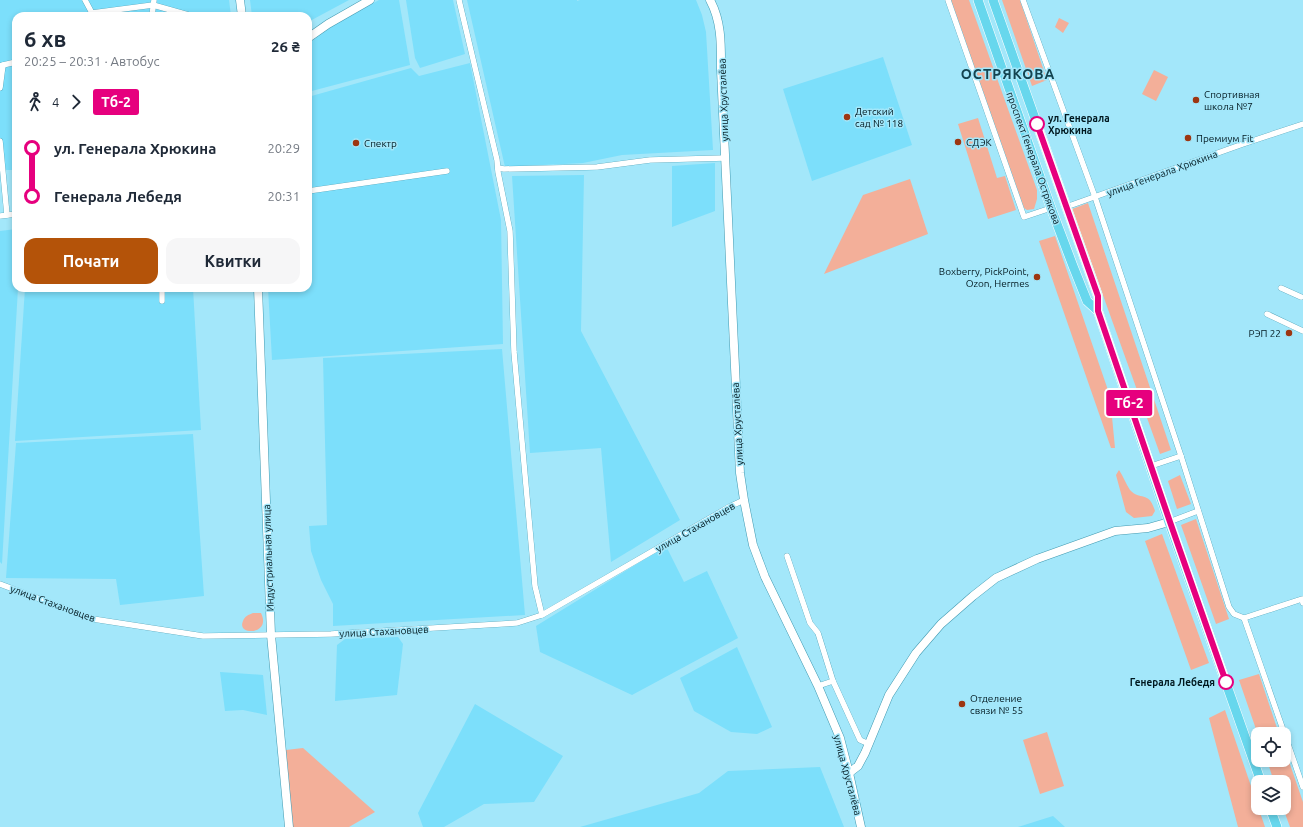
<!DOCTYPE html>
<html lang="uk">
<meta charset="utf-8">
<style>
:root{--surface:#fff;--page:#f6f6f7;--text:#1f2937;--muted:#747a83;--accent:#b45309}
body{margin:0;font-family:Ubuntu,sans-serif;background:var(--page);color:var(--text);height:100vh;display:flex;flex-direction:column;font-size:15px;white-space:nowrap}
*{box-sizing:border-box;margin:0}
p{font-size:13px;color:var(--muted)}
.icon{flex:none;width:22px;height:22px;fill:none;stroke:currentColor;stroke-width:2;stroke-linecap:round;stroke-linejoin:round}
.map{position:relative;flex:1;overflow:hidden}
.drawer{position:absolute;left:12px;top:12px;width:300px;height:280px;display:flex;flex-direction:column;background:var(--surface);border-radius:12px;box-shadow:0 2px 6px #0003}
.drawer>*{flex:none}
.badge{padding:0 8px;border-radius:3px;font-size:14px;line-height:26px}
.tools{position:absolute;left:1251px;top:727px;display:grid;gap:8px}
.tools a{display:grid;place-items:center;width:40px;height:40px;border-radius:8px;background:var(--surface);box-shadow:0 2px 6px #0003;font-size:20px}
.map>.badge{position:absolute;translate:-50% -50%;box-shadow:0 0 0 2px #fff}
.legs{display:flex;align-items:center;gap:6px;height:44px;padding:0 12px;font-size:13px}
.legs p{margin-inline-start:auto}
.head{display:flex;align-items:center;justify-content:space-between;height:68px;padding:0 12px}
h1{font-size:22px;font-weight:600;line-height:30px}
.cta{display:flex;gap:8px;margin-top:auto;padding:8px 12px}
.cta a{flex:1;height:46px;border-radius:12px;background:var(--accent);color:#fff;font-size:16px;font-weight:600;line-height:46px;text-align:center}
.cta a+a{background:var(--page);color:var(--text)}
ul{padding:0 12px;list-style:none}
li{display:flex;align-items:center;gap:14px;height:48px;font-size:15px}
li i{display:grid;place-items:center;width:6px;height:100%;margin:0 5px;background:currentColor}
li i::after{content:'';width:10px;height:10px;margin:-5px;border:3px solid;border-radius:50%;background:var(--surface)}
li p{margin-inline-start:auto}
li:first-child i{background:linear-gradient(#0000 50%,currentColor 0)}
li:last-child i{background:linear-gradient(currentColor 50%,#0000 0)}
.map>svg:first-child{display:block}
</style>
<div class="map">
<svg width="1303" height="827" viewBox="0 0 1303 827">
<rect width="100%" height="100%" fill="#a3e7fa"/>
<g fill="#7cdffb">
<path d="M0,0H229L231,16H16V170H0Z"/>
<path d="M250,0H349L308,22V16H252Z"/>
<path d="M379,0H399L410,65L308,92V44L334,25Z"/>
<path d="M406,0H453L465,54L420,68L415,58Z"/>
<path d="M467,0H577V1L580,0H696L702,15L706,32L713,150L622,155L583,163L505,167Z"/>
<path d="M883,57L912,145L812,181L783,89Z"/>
<path d="M470,63L501,220L503,344L272,360L268,288H308V97L411,68L419,76Z"/>
<path d="M715,163V211L672,227V166Z"/>
<path d="M584,175L581,331L680,520L611,562L601,448L530,453L512,176Z"/>
<path d="M16,229V288H18L2,564L0,562V231Z"/>
<path d="M25,288H193L201,430L15,441Z"/>
<path d="M502,349L525,615L333,626V604L321,580L311,551L309,526L327,525L323,358Z"/>
<path d="M193,434L204,596L120,605L116,579L6,578L16,443Z"/>
<path d="M666,546L684,582L707,571L738,638L632,695L540,652L536,626Z"/>
<path d="M398,637L403,644L397,695L335,701L337,645L345,639Z"/>
<path d="M737,647L772,727L757,734L731,732L694,711L680,678Z"/>
<path d="M220,672L263,675L267,715L243,710L225,711Z"/>
<path d="M475,704L563,756L534,802L484,804L444,827H423L418,813Z"/>
<path d="M820,767L844,827H580L699,793L728,771Z"/>
<path d="M1053,816L1065,827H1018Z"/>
</g>
<g fill="#f3af99">
<path d="M951,0H969L1037,190V199L1034,209L1027,210L1024,208Z"/>
<path d="M1002,0H1020L1047,80L1032,86Z"/>
<path d="M1059,18L1069,23L1063,33L1055,27Z"/>
<path d="M1154,70L1168,77L1156,101L1142,94Z"/>
<path d="M978,118L997,178L1005,176L1016,210L988,219L958,124Z"/>
<path d="M910,179L928,234L824,274L863,195Z"/>
<path d="M1088,203L1171,450L1160,454L1072,209Z"/>
<path d="M1055,236L1110,396L1115,448H1111L1039,241Z"/>
<path d="M1119,470C1123,476 1126,484 1130,490C1140,501 1149,490 1155,511L1152,516L1134,518L1126,512L1116,475Z"/>
<path d="M1180,475L1191,504L1177,509L1168,481Z"/>
<path d="M1196,519L1229,619L1216,624L1181,525Z"/>
<path d="M1162,534L1209,663L1191,670L1145,541Z"/>
<path d="M253,613H261C272,635 236,636 243,621C245,616 248,615 253,613Z"/>
<path d="M1259,674L1279,734H1258V735L1239,680Z"/>
<path d="M1225,710L1265,827H1238L1209,718Z"/>
<path d="M1047,732L1064,786L1040,794L1023,740Z"/>
<path d="M1284,747L1303,802V827H1290L1283,808L1284,782H1274L1267,760H1284Z"/>
<path d="M303,748L375,812L349,827H293L286,750Z"/>
</g>
<g fill="none" stroke-linecap="round" stroke-linejoin="round">
<g stroke="#419ab1" stroke-width="6">
<g id="street">
<path d="M85,0L92,13L153,5L192,16"/>
<path d="M459,0L497,160L498,172L510,231L514,352L535,586L542,615"/>
<path d="M948,0L1024,217L1051,208"/>
<path d="M1023,0L1095,197L1181,456L1229,607L1234,614L1244,618L1303,787"/>
<path d="M152,16L154,0"/>
<path d="M3,65L16,62"/>
<path d="M0,66L3,65L0,88"/>
<path d="M0,141L7,215"/>
<path d="M498,168L504,169L597,167L650,160L725,158"/>
<path d="M308,191L447,171"/>
<path d="M1066,207L1243,144L1303,124"/>
<path d="M0,216L16,214"/>
<path d="M162,288V301"/>
<path d="M1281,288L1301,297"/>
<path d="M1267,314L1303,331"/>
<path d="M1151,466L1181,456"/>
<path d="M1169,522L1198,511"/>
<path d="M787,556L810,623L818,633L833,681L818,686"/>
<path d="M0,584L93,619L203,636L331,634L517,623L542,615L729,507L744,500"/>
<path d="M1244,618L1302,599L1303,603"/>
<path d="M833,681L860,740L869,744"/>
</g>
</g>
<g stroke="#419ab1" stroke-width="9">
<g id="secondary">
<path d="M240,0L242,16"/>
<path d="M710,0C722,22 721,46 721,70L740,473L744,500L753,545L765,577L818,686L840,738L849,773L861,827"/>
<path d="M308,38L328,24L370,0"/>
<path d="M258,288L271,635L289,827"/>
<path d="M849,773L858,766L865,753L889,695L916,653L941,624L973,596L996,578L1037,559L1115,531L1148,528L1169,522"/>
</g>
</g>
<g stroke="#fff" stroke-width="10">
<g id="primary">
<path d="M978,0L1051,208L1073,266L1087,301L1098,311"/>
<path d="M993,0L1098,296V311L1169,522L1261,782"/>
<path d="M1270,808L1277,827"/>
</g>
</g>
<use href="#street" stroke="#fff" stroke-width="5.5"/>
<use href="#secondary" stroke="#fff" stroke-width="8"/>
<use href="#primary" stroke="#67d7ed" stroke-width="9"/>
</g>
<g fill="none" stroke-linecap="round" stroke-linejoin="round">
<g stroke="#fff" stroke-width="9">
<path id="line-1" d="M1037,124L1098,296V311L1170,522L1226,682"/>
</g>
<use href="#line-1" stroke="#e6007e" stroke-width="6"/>
</g>
<g fill="#9d3611" stroke="#a3e7fa" stroke-width="1.5">
<circle cx="1196" cy="100" r="4"/>
<circle cx="847" cy="117" r="4"/>
<circle cx="1188" cy="138" r="4"/>
<circle cx="958" cy="142" r="4"/>
<circle cx="356" cy="143" r="4"/>
<circle cx="1037" cy="277" r="4"/>
<circle cx="1289" cy="333" r="4"/>
<circle cx="962" cy="704" r="4"/>
</g>
<g fill="#fff" stroke="#e6007e" stroke-width="2">
<circle cx="1037" cy="124" r="7"/>
<circle cx="1226" cy="682" r="7"/>
</g>
<g text-anchor="middle" stroke-width="3" stroke-linejoin="round" paint-order="stroke">
<g font-size="10" fill="#00181f" stroke="#a3e7fa" text-anchor="start">
<text x="1204" y="98">Спортивная<tspan x="1204" dy="12">школа №7</tspan></text>
<text x="855" y="115">Детский<tspan x="855" dy="12">сад № 118</tspan></text>
<text x="1196" y="142">Премиум Fit</text>
<text x="966" y="146">СДЭК</text>
<text x="364" y="147">Спектр</text>
<text x="1029" y="275" text-anchor="end">Boxberry, PickPoint,<tspan x="1029" dy="12">Ozon, Hermes</tspan></text>
<text x="1281" y="337" text-anchor="end">РЭП 22</text>
<text x="970" y="702">Отделение<tspan x="970" dy="12">связи № 55</tspan></text>
</g>
<g font-size="10" fill="#00181f" stroke="#a3e7fa">
<text transform="translate(723 100) rotate(-92)" y="4">улица Хрусталёва</text>
<text transform="translate(1034 158) rotate(70)" y="4">проспект Генерала Острякова</text>
<text transform="translate(1162 173) rotate(-20)" y="4">улица Генерала Хрюкина</text>
<text transform="translate(737 424) rotate(-93)" y="4">улица Хрусталёва</text>
<text transform="translate(695 527) rotate(-30)" y="4">улица Стахановцев</text>
<text transform="translate(268 558) rotate(-92)" y="4">Индустриальная улица</text>
<text transform="translate(53 603) rotate(20)" y="4">улица Стахановцев</text>
<text transform="translate(384 631) rotate(-3)" y="4">улица Стахановцев</text>
<text transform="translate(848 775) rotate(75)" y="4">улица Хрусталёва</text>
</g>
<g font-size="10" font-weight="bold" fill="#00181f" stroke="#a3e7fa" text-anchor="start">
<text x="1048" y="122">ул. Генерала<tspan x="1048" dy="12">Хрюкина</tspan></text>
<text x="1215" y="686" text-anchor="end">Генерала Лебедя</text>
</g>
<g font-size="14" font-weight="bold" letter-spacing="1" fill="#144450" stroke="#a3e7fa">
<text x="1008" y="79">ОСТРЯКОВА</text>
</g>
</g>
</svg>
<div class="tools">
<a><svg class="icon" aria-label="locate" viewBox="0 0 24 24"><circle cx="12" cy="12" r="6"/><path d="M12 2v4M12 18v4M2 12h4M18 12h4"/></svg></a>
<a><svg class="icon" aria-label="layers" viewBox="0 0 24 24"><path d="M12 4l9 5-9 5-9-5zM3 14l9 5 9-5"/></svg></a>
</div>
<b class="badge" style="left:1129px;top:403px;background:#e6007e;color:#fff">Тб-2</b>
<section class="drawer">
<div class="head"><div><h1>6 хв</h1><p>20:25 – 20:31 · Автобус</p></div><b>26 ₴</b></div>
<div class="legs"><svg class="icon" aria-label="walk" viewBox="0 0 24 24"><circle cx="13" cy="4" r="2"/><path d="M13 8l-2 6 4 7M11 14l-3 7M7 12l3-4h3l4 4"/></svg>4<svg class="icon" aria-label="forward" viewBox="0 0 24 24"><path d="M9 5l7 7-7 7"/></svg><b class="badge" style="background:#e6007e;color:#fff">Тб-2</b></div>
<ul>
<li><i style="color:#e6007e"></i><b>ул. Генерала Хрюкина</b><p>20:29</p></li>
<li><i style="color:#e6007e"></i><b>Генерала Лебедя</b><p>20:31</p></li>
</ul>
<div class="cta"><a>Почати</a><a>Квитки</a></div>
</section>
</div>
